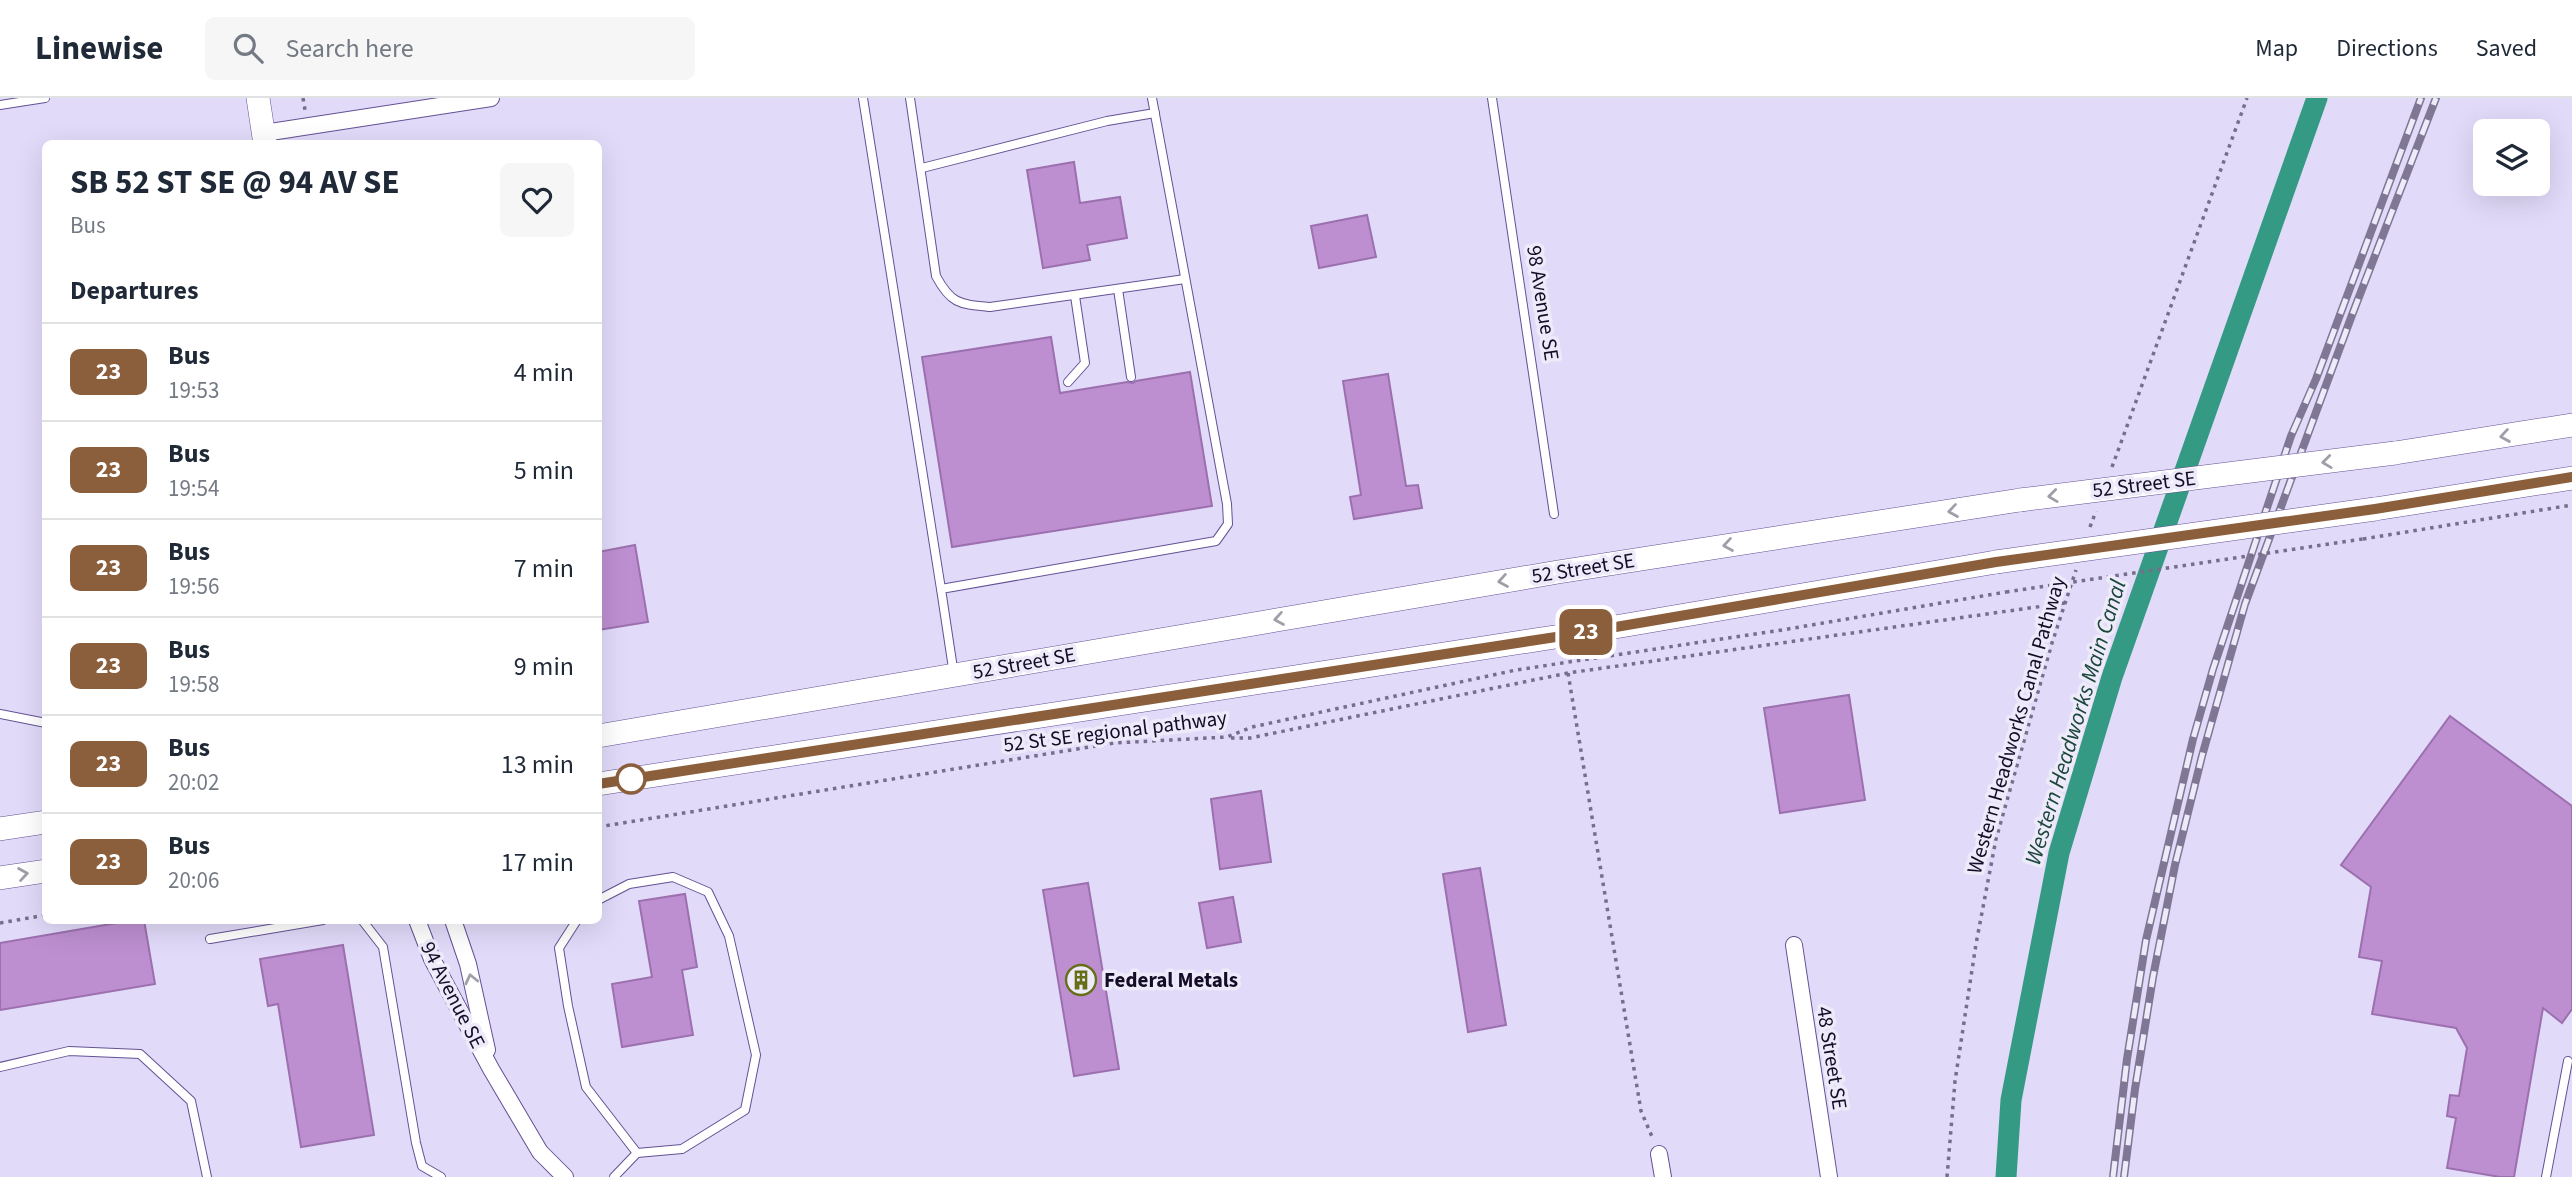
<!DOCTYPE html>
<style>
:root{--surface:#fff;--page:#f6f6f7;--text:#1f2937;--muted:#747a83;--line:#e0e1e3}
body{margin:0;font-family:"Source Sans 3",sans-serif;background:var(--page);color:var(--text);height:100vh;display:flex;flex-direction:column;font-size:26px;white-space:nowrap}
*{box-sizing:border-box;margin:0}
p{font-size:23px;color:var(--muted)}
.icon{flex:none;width:38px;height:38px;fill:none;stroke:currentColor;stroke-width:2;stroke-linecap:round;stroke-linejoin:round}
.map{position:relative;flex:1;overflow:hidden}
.drawer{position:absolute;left:42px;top:42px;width:560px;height:784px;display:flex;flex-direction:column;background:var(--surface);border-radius:10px;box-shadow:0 7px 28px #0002}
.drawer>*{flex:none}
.badge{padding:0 14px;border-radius:10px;font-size:24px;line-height:46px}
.controls{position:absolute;left:2473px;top:21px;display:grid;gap:14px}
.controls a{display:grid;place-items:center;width:77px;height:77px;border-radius:10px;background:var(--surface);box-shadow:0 7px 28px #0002;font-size:35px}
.map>.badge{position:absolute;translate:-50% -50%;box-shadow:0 0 0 4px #fff}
h2{padding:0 28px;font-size:26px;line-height:63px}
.round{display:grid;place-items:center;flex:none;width:74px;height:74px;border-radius:10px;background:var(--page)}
.summary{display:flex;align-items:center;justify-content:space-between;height:119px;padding:0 28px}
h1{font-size:33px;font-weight:700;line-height:52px}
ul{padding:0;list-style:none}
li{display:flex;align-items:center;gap:21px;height:98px;padding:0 28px;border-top:2px solid var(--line)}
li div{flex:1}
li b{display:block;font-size:26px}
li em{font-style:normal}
li .badge{min-width:77px;font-weight:700;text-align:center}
header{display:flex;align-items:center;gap:42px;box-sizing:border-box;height:98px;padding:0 35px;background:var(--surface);border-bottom:2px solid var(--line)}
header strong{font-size:33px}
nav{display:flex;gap:38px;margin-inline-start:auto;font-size:24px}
.search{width:490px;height:63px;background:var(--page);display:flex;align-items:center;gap:18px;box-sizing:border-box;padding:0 24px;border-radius:10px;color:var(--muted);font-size:26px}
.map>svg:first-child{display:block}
</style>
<header>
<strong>Linewise</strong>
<div class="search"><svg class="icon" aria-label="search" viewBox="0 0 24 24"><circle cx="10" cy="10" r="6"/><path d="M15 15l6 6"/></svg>Search here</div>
<nav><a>Map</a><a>Directions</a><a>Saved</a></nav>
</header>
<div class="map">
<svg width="2572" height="1079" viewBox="0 0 2572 1079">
<rect width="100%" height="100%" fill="#e1daf9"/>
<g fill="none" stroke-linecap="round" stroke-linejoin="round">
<path stroke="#349a83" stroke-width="21" d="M2006,1079L2011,1002L2059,755L2112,579L2317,0"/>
</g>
<g fill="#bd8fd0" stroke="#9c70af" stroke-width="2">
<path d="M1074,64L1080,105L1120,99L1127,140L1087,147L1090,162L1043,170L1027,72Z"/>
<path d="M1367,117L1376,159L1319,170L1311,128Z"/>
<path d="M1051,239L1060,295L1127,284L1133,285L1136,283L1190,274L1212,408L952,449L922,259Z"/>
<path d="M1388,276L1406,388L1418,387L1422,410L1354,421L1350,399L1361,397L1343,283Z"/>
<path d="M635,447L648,524L598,532V454Z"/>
<path d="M1849,597L1865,702L1780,715L1764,610Z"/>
<path d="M2450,618L2572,708V911L2562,925L2543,910L2514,1079H2500L2447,1070L2456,1020L2447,1018L2450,997L2459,998L2467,950L2456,930L2372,916L2382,863L2359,859L2371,789L2341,767Z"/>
<path d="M1261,693L1271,764L1220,771L1211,701Z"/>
<path d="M1480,770L1506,927L1468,934L1443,776Z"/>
<path d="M1088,785L1119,971L1074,978L1043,792Z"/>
<path d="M685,796L697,869L682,872L693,937L622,949L612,886L652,879L639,803Z"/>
<path d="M1233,799L1241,844L1207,850L1199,805Z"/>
<path d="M134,822H144L155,886L0,912V845Z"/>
<path d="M343,847L374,1037L301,1049L278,906L268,908L260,861Z"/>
</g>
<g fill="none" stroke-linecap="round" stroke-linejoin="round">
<g stroke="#645194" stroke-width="10">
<g id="lane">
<path d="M863,0L941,491"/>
<path d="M910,0L936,178C951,206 959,206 990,209L1185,181"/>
<path d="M1492,0L1554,416"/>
<path d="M0,7L45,0"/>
<path d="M922,70L1107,23L1155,15"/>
<path d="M1118,191L1131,279"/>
<path d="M1068,284L1085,265L1075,198"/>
<path d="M954,577L941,491L1216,443L1228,426L1227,406L1152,0"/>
<path d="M0,616L46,625"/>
<path d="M598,802L629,786L673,779L708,794L729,838L756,957L745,1012L682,1051L637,1055L614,1079"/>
<path d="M362,822L383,849L416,1045L422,1068L441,1079"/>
<path d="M577,822L559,850L568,908L586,989L637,1055"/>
<path d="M210,841L323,822"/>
<path d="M0,969L69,953L140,956L191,1003L207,1079"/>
<path d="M2546,1079L2568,963"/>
</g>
</g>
<g stroke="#645194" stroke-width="18">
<g id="street">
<path d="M264,35L491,0"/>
<path d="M417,822L432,861L491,971L540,1054L565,1079"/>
<path d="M453,822L468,866L487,952"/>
<path d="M1794,847L1829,1079"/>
<path d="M1659,1056L1663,1079"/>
</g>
</g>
<g stroke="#645194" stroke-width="24">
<g id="secondary">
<path d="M258,0L265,46"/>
<path d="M2395,355L2572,327"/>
<path d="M2375,411L2572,380"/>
<path d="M598,638L1558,474L2020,402"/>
<path d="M598,686L1568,537L1996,464"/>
<path d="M0,731L46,724"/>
<path d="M0,780L46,773"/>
</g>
</g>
<g stroke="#766e8b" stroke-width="3.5" stroke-dasharray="3.5 5" stroke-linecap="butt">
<path d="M303,0L305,12"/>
<path d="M2112,369L2247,0"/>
<path d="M2090,429L2096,413"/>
<path d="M2363,441L2572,407"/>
<path d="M1568,575L1641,1013L1653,1041"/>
<path d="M1231,640H1250L1568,575L2065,505"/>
<path d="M598,729L1114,645L1227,639L1252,629L1516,572L1788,531L2006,494"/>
<path d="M0,825L46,817"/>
<path d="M1947,1079L1955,983L1976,846L1996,741L2052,545L2076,472"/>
</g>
<use href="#lane" stroke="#fff" stroke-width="8"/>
<use href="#street" stroke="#fff" stroke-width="16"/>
<use href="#secondary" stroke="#fff" stroke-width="23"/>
<g stroke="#7f7794" stroke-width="8">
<g id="rail">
<path d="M2113,1079L2127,961L2146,842L2193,641L2213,571L2291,338L2316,281L2421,0"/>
<path d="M2124,1079L2135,991L2153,879L2175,767L2202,658L2245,506L2352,217L2436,0"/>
</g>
</g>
<use href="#rail" stroke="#edeaf9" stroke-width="5" stroke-dasharray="16" stroke-linecap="butt"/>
<g stroke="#645194" stroke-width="24" stroke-linecap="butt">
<g id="secondary-bridge">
<path d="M2020,402L2395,355"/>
<path d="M1996,464L2375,411"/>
</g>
</g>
<path stroke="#766e8b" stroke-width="3.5" stroke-dasharray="3.5 5" stroke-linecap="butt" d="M2006,494L2363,441"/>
<use href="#secondary-bridge" stroke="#fff" stroke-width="23"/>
</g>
<defs><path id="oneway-chevron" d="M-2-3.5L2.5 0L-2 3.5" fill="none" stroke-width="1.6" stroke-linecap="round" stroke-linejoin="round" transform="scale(1.75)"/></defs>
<g stroke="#a19ea9">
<use href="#oneway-chevron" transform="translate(2505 338) rotate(171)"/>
<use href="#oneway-chevron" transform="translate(2327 364) rotate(173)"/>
<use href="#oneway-chevron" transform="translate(2053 398) rotate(173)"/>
<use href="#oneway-chevron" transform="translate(1953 413) rotate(171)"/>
<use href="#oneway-chevron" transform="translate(1728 447) rotate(171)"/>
<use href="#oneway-chevron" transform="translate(1503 483) rotate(170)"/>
<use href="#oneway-chevron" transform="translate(1279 521) rotate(170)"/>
<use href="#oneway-chevron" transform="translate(23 776) rotate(-9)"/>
<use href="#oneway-chevron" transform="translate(471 881) rotate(-103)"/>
</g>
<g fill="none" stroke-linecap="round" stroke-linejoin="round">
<g stroke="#fff" stroke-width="16">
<path id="line" d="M598,686L1569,537L1996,464L2375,411L2572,379"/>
</g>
<use href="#line" stroke="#8b5e3c" stroke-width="10"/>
</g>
<defs>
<g id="building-ring" transform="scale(1.575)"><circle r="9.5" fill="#edeaf9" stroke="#666f17" stroke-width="1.5"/><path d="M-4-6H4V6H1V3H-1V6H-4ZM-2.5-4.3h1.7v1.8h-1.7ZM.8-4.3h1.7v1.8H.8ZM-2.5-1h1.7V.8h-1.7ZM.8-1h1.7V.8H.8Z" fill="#666f17"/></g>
</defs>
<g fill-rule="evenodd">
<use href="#building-ring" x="1081" y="882"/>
</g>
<circle fill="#fff" stroke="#8b5e3c" stroke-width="3.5" cx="631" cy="681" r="14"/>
<g text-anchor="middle" stroke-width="7" stroke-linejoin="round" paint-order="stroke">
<g font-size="21" fill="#150c27" stroke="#edeaf9">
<text transform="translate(1543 205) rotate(81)" y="7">98 Avenue SE</text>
<text transform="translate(2144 386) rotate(-7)" y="7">52 Street SE</text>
<text transform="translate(1583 470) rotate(-9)" y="7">52 Street SE</text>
<text transform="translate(1024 565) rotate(-10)" y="7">52 Street SE</text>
<text transform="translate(2016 627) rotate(-74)" y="7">Western Headworks Canal Pathway</text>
<text transform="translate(1115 633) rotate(-7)" y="7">52 St SE regional pathway</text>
<text transform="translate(453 897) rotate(63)" y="7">94 Avenue SE</text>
<text transform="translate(1832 960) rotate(81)" y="7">48 Street SE</text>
</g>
<g font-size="21" font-weight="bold" fill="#150c27" stroke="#edeaf9" text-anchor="start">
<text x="1104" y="889">Federal Metals</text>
</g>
<g font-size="23" font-style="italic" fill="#1b463c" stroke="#edeaf9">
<text transform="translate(2075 624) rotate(-73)" y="8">Western Headworks Main Canal</text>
</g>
</g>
</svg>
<div class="controls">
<a><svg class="icon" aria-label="layers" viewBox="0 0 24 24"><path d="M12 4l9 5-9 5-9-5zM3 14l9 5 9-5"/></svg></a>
</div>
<b class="badge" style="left:1586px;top:534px;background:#8b5e3c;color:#fff">23</b>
<section class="drawer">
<div class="summary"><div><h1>SB 52 ST SE @ 94 AV SE</h1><p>Bus</p></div><a class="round"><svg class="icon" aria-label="heart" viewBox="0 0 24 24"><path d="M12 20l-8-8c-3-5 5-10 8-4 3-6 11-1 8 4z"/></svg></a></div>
<h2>Departures</h2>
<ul>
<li><span class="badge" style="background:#8b5e3c;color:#fff">23</span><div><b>Bus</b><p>19:53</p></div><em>4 min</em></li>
<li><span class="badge" style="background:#8b5e3c;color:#fff">23</span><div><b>Bus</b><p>19:54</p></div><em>5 min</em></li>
<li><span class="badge" style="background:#8b5e3c;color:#fff">23</span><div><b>Bus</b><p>19:56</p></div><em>7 min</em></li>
<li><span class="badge" style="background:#8b5e3c;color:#fff">23</span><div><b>Bus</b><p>19:58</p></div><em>9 min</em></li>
<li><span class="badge" style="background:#8b5e3c;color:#fff">23</span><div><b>Bus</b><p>20:02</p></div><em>13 min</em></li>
<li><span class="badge" style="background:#8b5e3c;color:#fff">23</span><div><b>Bus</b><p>20:06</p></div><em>17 min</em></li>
</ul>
</section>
</div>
